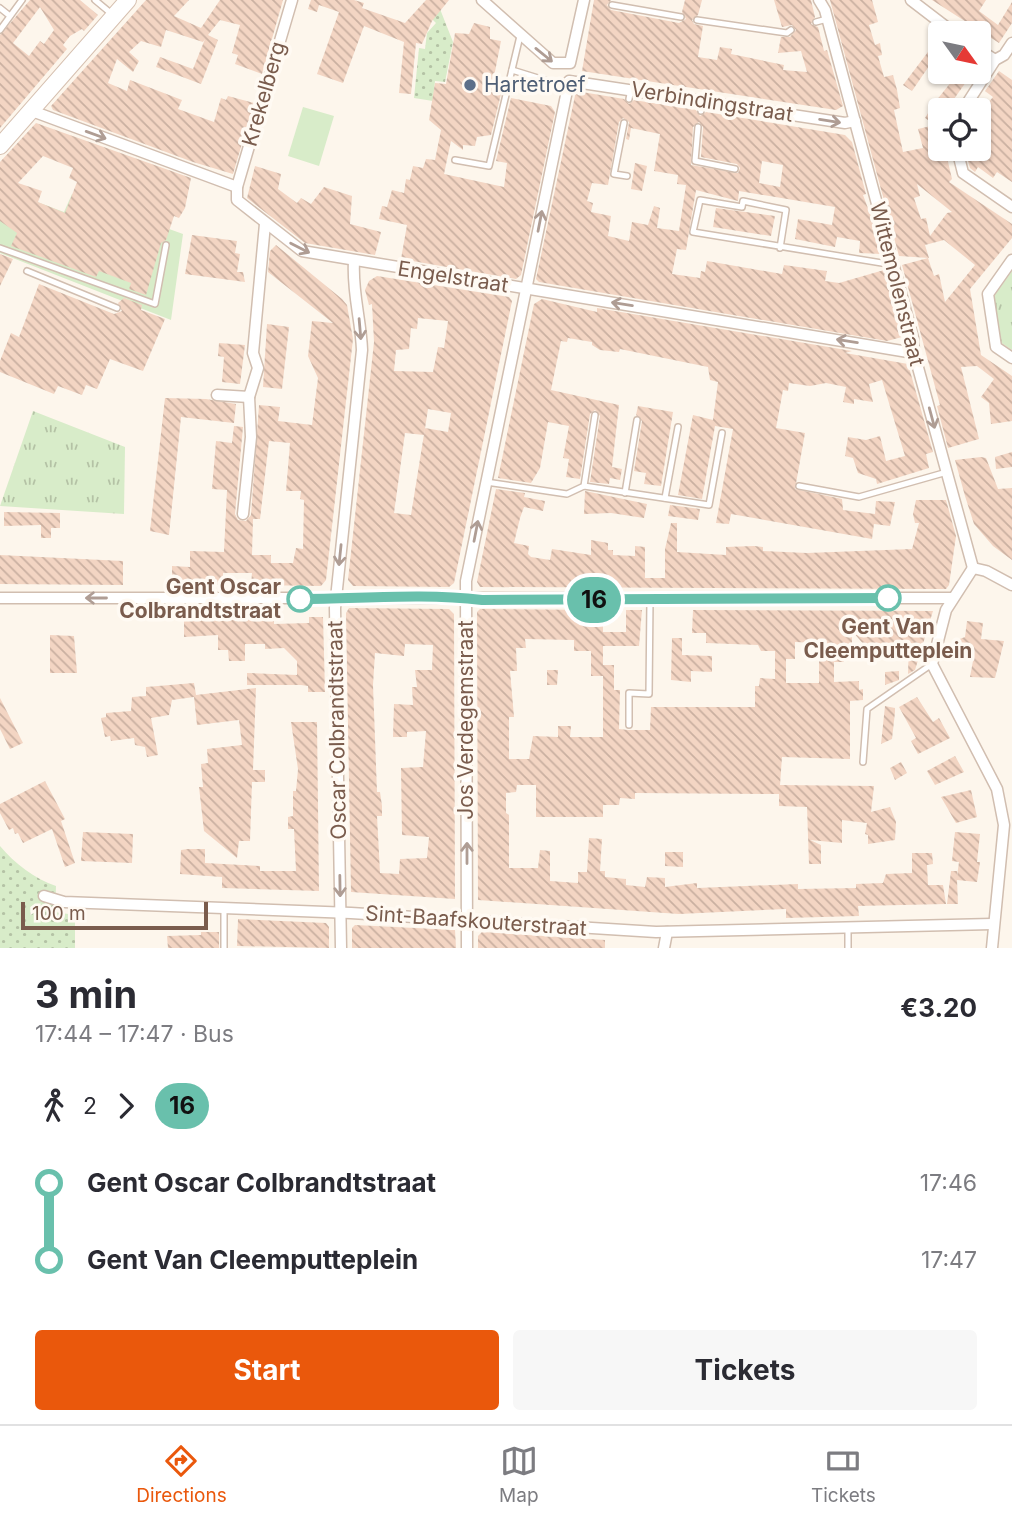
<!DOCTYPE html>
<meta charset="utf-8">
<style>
:root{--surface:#fff;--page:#f7f7f7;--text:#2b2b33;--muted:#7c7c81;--line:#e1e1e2;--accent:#ea580c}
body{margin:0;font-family:Inter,sans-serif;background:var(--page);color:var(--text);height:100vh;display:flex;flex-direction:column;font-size:26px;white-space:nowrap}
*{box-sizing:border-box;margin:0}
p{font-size:23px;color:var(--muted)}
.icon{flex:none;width:38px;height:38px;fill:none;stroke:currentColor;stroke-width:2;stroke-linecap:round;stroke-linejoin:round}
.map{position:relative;height:948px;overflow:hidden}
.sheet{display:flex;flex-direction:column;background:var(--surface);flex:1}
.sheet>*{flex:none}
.badge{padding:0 14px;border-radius:23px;font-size:24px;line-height:46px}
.needle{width:46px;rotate:123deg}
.tools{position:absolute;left:928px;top:21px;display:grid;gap:14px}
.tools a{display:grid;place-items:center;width:63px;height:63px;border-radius:7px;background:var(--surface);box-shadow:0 2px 5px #0004;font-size:35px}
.scale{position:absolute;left:21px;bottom:18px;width:187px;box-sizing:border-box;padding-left:7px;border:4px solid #7a5c4d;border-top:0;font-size:19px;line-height:24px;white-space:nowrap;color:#7a5c4d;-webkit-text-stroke:5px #fffaf3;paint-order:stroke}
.map>.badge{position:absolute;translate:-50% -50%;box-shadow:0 0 0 4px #fff}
.legs{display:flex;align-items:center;gap:10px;height:77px;padding:0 35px;font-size:23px}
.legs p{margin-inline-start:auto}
.headline{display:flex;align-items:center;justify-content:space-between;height:119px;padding:0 35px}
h1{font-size:38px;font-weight:700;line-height:52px}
.primary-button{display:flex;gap:14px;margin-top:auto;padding:14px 35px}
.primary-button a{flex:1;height:80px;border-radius:7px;background:var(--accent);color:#fff;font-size:28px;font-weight:700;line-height:80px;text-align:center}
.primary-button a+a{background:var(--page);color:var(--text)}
ul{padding:0 35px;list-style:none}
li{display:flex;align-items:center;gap:24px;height:77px;font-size:26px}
li i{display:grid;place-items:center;width:10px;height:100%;margin:0 9px;background:currentColor}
li i::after{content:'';width:18px;height:18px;margin:-9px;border:5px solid;border-radius:50%;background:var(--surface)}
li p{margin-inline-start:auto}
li:first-child i{background:linear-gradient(#0000 50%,currentColor 0)}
li:last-child i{background:linear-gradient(currentColor 50%,#0000 0)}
.tabs{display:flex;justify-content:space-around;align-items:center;height:98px;border-top:2px solid var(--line);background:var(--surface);font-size:19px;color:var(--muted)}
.tabs a{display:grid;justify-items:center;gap:4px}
.tabs .on{color:var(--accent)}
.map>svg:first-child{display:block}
</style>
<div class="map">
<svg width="1012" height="948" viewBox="0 0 1012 948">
<defs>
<pattern id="grass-tufts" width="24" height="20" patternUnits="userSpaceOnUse" patternTransform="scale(1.75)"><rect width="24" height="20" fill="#d8ecc9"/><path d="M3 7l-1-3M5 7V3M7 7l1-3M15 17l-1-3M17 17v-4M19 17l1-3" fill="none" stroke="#b4c2a5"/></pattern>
<pattern id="park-dots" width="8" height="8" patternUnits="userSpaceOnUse" patternTransform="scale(1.75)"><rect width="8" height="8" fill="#d8ecc9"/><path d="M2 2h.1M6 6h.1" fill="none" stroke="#b4c2a5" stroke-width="1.8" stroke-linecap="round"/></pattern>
<pattern id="building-back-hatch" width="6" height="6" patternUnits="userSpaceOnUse" patternTransform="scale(1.75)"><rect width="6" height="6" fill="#f3d5c3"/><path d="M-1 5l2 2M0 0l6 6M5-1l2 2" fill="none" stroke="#cab0a1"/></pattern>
</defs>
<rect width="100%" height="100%" fill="#fdf6ec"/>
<g fill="url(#grass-tufts)">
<path d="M1012,271V350L1000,342L994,296Z"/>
<path d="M33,411L125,447L124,514L0,506Z"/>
</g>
<g fill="url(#park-dots)">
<path d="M440,9L453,42L445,82L435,81L433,101L414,98L419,48L425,49L427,33L436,23L431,18Z"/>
<path d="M0,846C14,863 35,879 56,886L55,912L75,915V948H0Z"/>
</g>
<g fill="#d8ecc9">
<path d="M303,107L334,116L319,166L288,156Z"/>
<path d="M72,194L183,234L171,320L0,253V218L21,196L64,212Z"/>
</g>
<g fill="url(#building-back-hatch)" fill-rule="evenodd">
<path d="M30,0H80L98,15L84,31L82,29L70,36L63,45L67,49L0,128V35ZM40,7L54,30L44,44L40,41L29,56L13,43Z"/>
<path d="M146,0H189L174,16L201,28L220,0H283L262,74L235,64L238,55L232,53L240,25L220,20L208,35L218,40L201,84L156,67L160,57L193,69L205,39L203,42L166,30L161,47L141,41L129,52L139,61L133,72L117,59L108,83L127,91L130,80L182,100L178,109L214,122L221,98L226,100L228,96L254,103L233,174L193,162L53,110L51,106Z"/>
<path d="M311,0H354L364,3L362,8L405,23L426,0H449L432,21L422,44L416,43L411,94L399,93L404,42L364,26L343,83L317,74L339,12L319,5L317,12L308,9Z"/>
<path d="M594,0H611L607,5L611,10L679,23L686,19L682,12L685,0H702L698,15L692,20L694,24L703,26L698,57L717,60L720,47L732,49L731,54L784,65L783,70L807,72L801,51L778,53L781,37H790L796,30L792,25L782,27L774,0H811L815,17L811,24L818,27L824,51L827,50L843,106L836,110L582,71Z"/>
<path d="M830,0H872L878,22L869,25L875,45L880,43L882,55L878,56L884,77L893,75L897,90L900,108L894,110L903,152L923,148L918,129L935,125L925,118L933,105L940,124V149H945L952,179L949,182L1012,224V238L970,289L981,355L1012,376V421L991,424L989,403L981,397L994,379L977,366L961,367L979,439L948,448L937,406L940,405L902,265L928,258L934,276L939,274L945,302L975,265L944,240L925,245L929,258L899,256ZM917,184L952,212L947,213L930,236L926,218L921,219L914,198L920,196Z"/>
<path d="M932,0H986L979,11L998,25L1012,2V23L999,43Z"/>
<path d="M474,23L490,27V39L501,41L491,92L501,94L491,135L477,137L475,146L463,145V150L451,141L444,174L504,187L507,163L496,161L511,98L551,106L555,112L521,275L516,279L401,259L407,225L379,219L382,206L387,207L392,190L404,193L406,179L410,180L413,166L423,168L426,159L435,160L441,130L429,120L435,83L446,84L455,33L469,34Z"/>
<path d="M931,48L938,53L912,91L903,85Z"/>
<path d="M999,71L1012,80V182L997,172L993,178L978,167L975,172L970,168L967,158L973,149H978V115L993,97L985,91Z"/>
<path d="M959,72H973L947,109L936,101Z"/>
<path d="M576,91L624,99L629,104L634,100L696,110L700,116L706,112L845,135L852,142L866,194L863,195L875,227L872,228L882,254L859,253L860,241L837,237L835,247L795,239L798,219L832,225L835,207L739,191L738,201L696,190L686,250L677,249L672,274L700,278L701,271L705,272L707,261L782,274L784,265L827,271L825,281L839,283L884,270L902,337L887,341L539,282L536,279ZM623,118L629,122L626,139L629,140L631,128L660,134L654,171L678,175L677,184L686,185L679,231L657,228L660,208L654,206L648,225L632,222L629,241L608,236L611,216L591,212L593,203L587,201L592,183L608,185L619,122ZM699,122L703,127L701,157L737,164L740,168L738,173L691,165L693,127ZM762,161L783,165L780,187L759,183Z"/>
<path d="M36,123L191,178L185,208L179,218L174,216L166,240L161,243L146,295L129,289L131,283L99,271L96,277L11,246L17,233L0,221V162ZM43,156L73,168L69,178L77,182L65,213L38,202L42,191L18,183Z"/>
<path d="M635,163L647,166L642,191L631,189Z"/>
<path d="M255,166L281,174L278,189L297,203L301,198L311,204L324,187L352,196L350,224L381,232L375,255L305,243L247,198Z"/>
<path d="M716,208L775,216L771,236L713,227Z"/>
<path d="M192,235L237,241L235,253L240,254L237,272H243L245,282L185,274Z"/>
<path d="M276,245L342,299L347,305L353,339L326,580L321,586L251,585L252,573H223V585H172V566L190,567V551L224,552L227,490L212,489L216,441L232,443L234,426L243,427L235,514L238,520L246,521L251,515L259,405L280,407L278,421L312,425L318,378L308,356L312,321L333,323L268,272L270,251ZM269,441L290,443L286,491H301L300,499L304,500L303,549L296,548L293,563H271V555H252L253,519H260Z"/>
<path d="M0,254L13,259L0,286Z"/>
<path d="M377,276L509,297L512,301L454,583L449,587L353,586L348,580L374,342L372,304L369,305L365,290L369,281ZM418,318L448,321L444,348L438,347L433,372L394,371L396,350L409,349L411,328L417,329ZM428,409L451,413L448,432L425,428L411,515L394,513L405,433L424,435Z"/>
<path d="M39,284L114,314L122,311L118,303L124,298L142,305L141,310L165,319L143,371L110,359L97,389L86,385L82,395L58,386L54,394L0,372V361L11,333L19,337Z"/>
<path d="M542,299L597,312V308L852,351L845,353L908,364L933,452L926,454L929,468L877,484L876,479L858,473L853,458L845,456L848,437L866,440L880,436L886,461L905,456L882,380L869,384L873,402L854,399V404L843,402L846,387L826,383L810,386L789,383L788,391L783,390L776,428L805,433L795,489L842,499L843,510L875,514L876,501L895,502L890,526L874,524L872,539L731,514L729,524L716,523L733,429L715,426L702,499L678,495L693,415L713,420L718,382L710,380L708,367L620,349L619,352L600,350L592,345V342L568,338L567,342L561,341L551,390L619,405L612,467L622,469L620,480L610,478L609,484L590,482L600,416L595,410L590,414L580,479L566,477L569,459L563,458L569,426L548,422L540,468L531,483L498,478L534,304Z"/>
<path d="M267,324L289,327L282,389L263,387Z"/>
<path d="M219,343L245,345L240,384L222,382L224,357L218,356Z"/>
<path d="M165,398L206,399L236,404L234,423L181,417L169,535L150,531Z"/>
<path d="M638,406L673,412L661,486L644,484L646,473L634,471L642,421L636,415Z"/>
<path d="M1012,452V467L996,469L995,457Z"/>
<path d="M981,457L986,458L998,489L1012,488V560L993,546L974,524L965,496L955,460Z"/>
<path d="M496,489L525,493L524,497L545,501L543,511L524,507L520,518L514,543L529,546L528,554L531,557L550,560L552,549L591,555V540L608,543V550H613V555L635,556V546L645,547V578H665V549L671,523H677V552L726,555V547L754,546L763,547V551L807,553L912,549L919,523H915L913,514L916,500H946L956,536L949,585L946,589L480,587L477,582Z"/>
<path d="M585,491L647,504L644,518L611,513L584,514Z"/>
<path d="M670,505L700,509L698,520L668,516Z"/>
<path d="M4,512L60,513V528H51V538H41V525L4,526Z"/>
<path d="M0,555L123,561V585L0,584Z"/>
<path d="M349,608L449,609L454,614L455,899L351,892L346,613ZM405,644L433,645L432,670H415L417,687H412L413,705L394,704L393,737H407V732L426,731L423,767L401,768L402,835L429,837L427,858L400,859L399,874L380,873L377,816H382V806L380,792H377L373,685L375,653L404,656Z"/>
<path d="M480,609L603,610V632H626V610H642L639,646H603V665H614V690H620L619,729L628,730H650L651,707H755V686H759L760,678L775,679V651H761L758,645L706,643V633H692L693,610L933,611L915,670L908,674L909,643H886L885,654H872L852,631V650H844V662H834V682L859,681V690L863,689V700L850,701V759L782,757L780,785L874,786L871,812L890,807L896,822L895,840L868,844V835L865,834L867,823L842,820V843L810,840L821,845V864H809L807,807L779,806V794L635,793V799L620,798L619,805H603V817H536V785H517L516,792L506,793V813L509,815V868H538L540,850L550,851V881L578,883V872H587L589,838L602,839L600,871H605V877L626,879V885L645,887L647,877L665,878V887L697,883V888L798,884V889L856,888V884L883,883L886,874L912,873V853H932L933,864L927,865L928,885H943L946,904L858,906L859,916L786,918V909L679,914L478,900L477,612ZM525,639L574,640V651H591V676H603V737H570L571,726H558V737L533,736L529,759H509V717H514L510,671H517L516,648H526ZM795,642L819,643V683H786V659H795Z"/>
<path d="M184,615H251V618L274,617V624L309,623V617H323L325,692H308V686L301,685H247V673L297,675V661L284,648L265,649V644H245V661H229L228,650H218V635L184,637Z"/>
<path d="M967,621L983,623L981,639L1004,641L995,678L970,677L973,661L962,659L964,645L957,640L965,637Z"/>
<path d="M50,635L74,636L77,673H50Z"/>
<path d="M672,638H682V655L712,656V672L691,671V682L671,680Z"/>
<path d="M547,670H558L557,685H547Z"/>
<path d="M899,671V680L885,685V672Z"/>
<path d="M194,683L196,695L256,688L253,770H265V782H252L250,841H239L237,858L204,831L199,787H203L201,764L208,763L207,749L242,745L239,720L197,725L194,697L172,700L169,715L151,718L158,755L147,757L145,747L135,745L134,738L111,741L110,736L105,737L101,718L106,717V713L131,711L132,697L146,696V687Z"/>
<path d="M917,697L933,722L939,718L950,738L918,754L911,741L916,738L899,707Z"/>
<path d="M0,698L23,743L10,749L0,729Z"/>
<path d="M885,706L895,708V712L892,739L881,744Z"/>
<path d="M291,722H317L319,891L222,888V877L180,874L181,850L188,849H205V863L260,866V871H296L294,829H288V817L293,816V791H296L298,769Z"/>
<path d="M955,756L964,772L935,785L927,771Z"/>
<path d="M901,762L907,773L895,780L890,768Z"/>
<path d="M45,781L65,819L61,821L75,863L65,867L52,829L23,843L18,833L15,834L13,828L9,830L0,813V804Z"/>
<path d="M971,790L977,817L956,823L941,797Z"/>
<path d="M83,832L133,834L132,863L81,861Z"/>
<path d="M955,832L980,834L977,862H980L977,882L957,880L958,904H947L951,871H957V876L959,862L952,861Z"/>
<path d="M665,852H683V867L665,866Z"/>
<path d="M238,919L326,923L329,927V948L237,946Z"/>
<path d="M355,925L455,930L456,948H352V928Z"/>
<path d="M201,932H219V948H168L167,936L201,935Z"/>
<path d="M482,932L605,940V948H478V936Z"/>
</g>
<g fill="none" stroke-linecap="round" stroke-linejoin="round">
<g stroke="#d1beb0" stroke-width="8">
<g id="lane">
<path d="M95,0L113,15"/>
<path d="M612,5L681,17"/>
<path d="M0,8L10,16"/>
<path d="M697,20L787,33L791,30"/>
<path d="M816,22L827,19"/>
<path d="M0,30L22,0"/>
<path d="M512,70L554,83"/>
<path d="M629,99L631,89"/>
<path d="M701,111L702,100"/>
<path d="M624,123L614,174L627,176"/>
<path d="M698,127L695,161L735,169"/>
<path d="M455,160L489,166L520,36"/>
<path d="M0,248L155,304L166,245"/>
<path d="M780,248L786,210L743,201L742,207L700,200L693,232L894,265"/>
<path d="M27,271L117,308"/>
<path d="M486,482L567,494L584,486L595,415"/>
<path d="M584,486L709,505L722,433"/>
<path d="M799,486L859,497L947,472"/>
<path d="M625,493L637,420"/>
<path d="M665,498L678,427"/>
<path d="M629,725V693L649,694L650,600"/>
<path d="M863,762L867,709L932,664"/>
<path d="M224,908V948"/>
<path d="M848,927V948"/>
</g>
</g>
<g stroke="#d1beb0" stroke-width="13">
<g id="street">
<path d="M292,0L237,187V200L302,251L914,353"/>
<path d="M482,0L553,63H570L584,0"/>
<path d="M819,0L825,10L913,338L914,353L973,568"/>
<path d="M911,0L954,33"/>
<path d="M978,49L995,60"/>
<path d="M963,110L995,60L1004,55L1012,43"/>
<path d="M32,111L237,187"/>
<path d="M957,149L963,173L1012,207"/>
<path d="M1012,260L988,294L996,347L1012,358"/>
<path d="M217,395L249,397L258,368L253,353L265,224"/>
<path d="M243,514L251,437L249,397"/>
<path d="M0,598H953"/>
<path d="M44,896L64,902L351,913L656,932L992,924"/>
<path d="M341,948L335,608L362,350C361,320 352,292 354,262"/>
<path d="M467,948L466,581L569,81L845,123L855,121"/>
<path d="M664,948L667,932"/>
<path d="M992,948L1004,825L997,789L932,664L946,610L973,568L986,571L1012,585"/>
</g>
</g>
<g stroke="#d6c0b0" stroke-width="18">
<path id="secondary" d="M0,146L128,0"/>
</g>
<use href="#lane" stroke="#fff" stroke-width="5"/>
<use href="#street" stroke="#fff" stroke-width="10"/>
<use href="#secondary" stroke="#fff" stroke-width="16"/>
</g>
<defs><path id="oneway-shaft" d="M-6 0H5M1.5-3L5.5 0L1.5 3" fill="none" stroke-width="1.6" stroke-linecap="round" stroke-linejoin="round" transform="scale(1.75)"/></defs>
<g stroke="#af9d94">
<use href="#oneway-shaft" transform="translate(544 55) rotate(39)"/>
<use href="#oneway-shaft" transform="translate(830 121) rotate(9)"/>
<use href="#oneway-shaft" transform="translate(96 135) rotate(20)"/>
<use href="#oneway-shaft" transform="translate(540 221) rotate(-79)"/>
<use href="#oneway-shaft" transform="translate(300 248) rotate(27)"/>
<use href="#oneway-shaft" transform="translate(622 304) rotate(-171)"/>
<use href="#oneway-shaft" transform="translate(360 329) rotate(85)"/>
<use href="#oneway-shaft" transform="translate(847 341) rotate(-171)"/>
<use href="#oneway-shaft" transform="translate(932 418) rotate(75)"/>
<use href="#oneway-shaft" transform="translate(476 531) rotate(-79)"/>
<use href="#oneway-shaft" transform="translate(340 555) rotate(96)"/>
<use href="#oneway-shaft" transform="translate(96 598) rotate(180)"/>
<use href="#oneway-shaft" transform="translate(467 853) rotate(-90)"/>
<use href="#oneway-shaft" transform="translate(340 886) rotate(89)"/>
</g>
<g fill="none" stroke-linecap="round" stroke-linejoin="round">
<g stroke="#fff" stroke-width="16">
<path id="line-1" d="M300,599C361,599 421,593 482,600L888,598"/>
</g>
<use href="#line-1" stroke="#69c0ac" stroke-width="10"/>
</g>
<circle fill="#5c6f8a" stroke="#fffaf3" stroke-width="2.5" cx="470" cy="85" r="7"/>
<g fill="#fff" stroke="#69c0ac" stroke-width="3.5">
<circle cx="888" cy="598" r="12"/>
<circle cx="300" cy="599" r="12"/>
</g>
<g text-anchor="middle" stroke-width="7" stroke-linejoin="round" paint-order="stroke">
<g font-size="21" fill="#4e5e75" stroke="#fffaf3" text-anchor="start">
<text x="484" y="92">Hartetroef</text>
</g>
<g font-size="21" fill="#7a5c4d" stroke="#fffaf3">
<text transform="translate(264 94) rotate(-74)" y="7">Krekelberg</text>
<text transform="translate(712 102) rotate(9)" y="7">Verbindingstraat</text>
<text transform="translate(453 277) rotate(9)" y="7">Engelstraat</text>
<text transform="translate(897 284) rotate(76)" y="7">Wittemolenstraat</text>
<text transform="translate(466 720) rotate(-90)" y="7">Jos Verdegemstraat</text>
<text transform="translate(337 730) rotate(-91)" y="7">Oscar Colbrandtstraat</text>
<text transform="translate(476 921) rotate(4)" y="7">Sint-Baafskouterstraat</text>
</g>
<g font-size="21" font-weight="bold" fill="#7a5c4d" stroke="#fffaf3" text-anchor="end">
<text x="281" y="594">Gent Oscar<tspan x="281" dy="24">Colbrandtstraat</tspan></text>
<text x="888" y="634" text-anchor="middle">Gent Van<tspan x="888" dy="24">Cleemputteplein</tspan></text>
</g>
</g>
</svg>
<div class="tools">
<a><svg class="needle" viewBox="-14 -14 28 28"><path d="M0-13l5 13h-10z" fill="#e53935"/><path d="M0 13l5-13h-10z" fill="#7c7c81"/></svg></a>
<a><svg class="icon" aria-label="locate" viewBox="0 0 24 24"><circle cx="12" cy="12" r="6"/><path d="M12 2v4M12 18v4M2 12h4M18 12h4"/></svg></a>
</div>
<div class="scale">100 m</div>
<b class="badge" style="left:594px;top:600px;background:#69c0ac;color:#111">16</b>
</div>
<section class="sheet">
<div class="headline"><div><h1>3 min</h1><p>17:44 – 17:47 · Bus</p></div><b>€3.20</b></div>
<div class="legs"><svg class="icon" aria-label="walk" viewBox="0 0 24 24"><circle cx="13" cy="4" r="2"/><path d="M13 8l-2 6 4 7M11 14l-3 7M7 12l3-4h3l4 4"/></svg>2<svg class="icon" aria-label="forward" viewBox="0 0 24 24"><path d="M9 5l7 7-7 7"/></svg><b class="badge" style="background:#69c0ac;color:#111">16</b></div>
<ul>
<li><i style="color:#69c0ac"></i><b>Gent Oscar Colbrandtstraat</b><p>17:46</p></li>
<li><i style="color:#69c0ac"></i><b>Gent Van Cleemputteplein</b><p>17:47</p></li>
</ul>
<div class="primary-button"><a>Start</a><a>Tickets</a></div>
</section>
<nav class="tabs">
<a class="on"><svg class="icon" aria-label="directions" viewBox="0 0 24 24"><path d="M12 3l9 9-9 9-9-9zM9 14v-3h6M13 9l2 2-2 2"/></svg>Directions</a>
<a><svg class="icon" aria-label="map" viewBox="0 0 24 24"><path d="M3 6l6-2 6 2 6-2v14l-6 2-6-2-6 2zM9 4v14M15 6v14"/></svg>Map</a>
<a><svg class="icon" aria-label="tickets" viewBox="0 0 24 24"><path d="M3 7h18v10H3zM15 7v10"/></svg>Tickets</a>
</nav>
